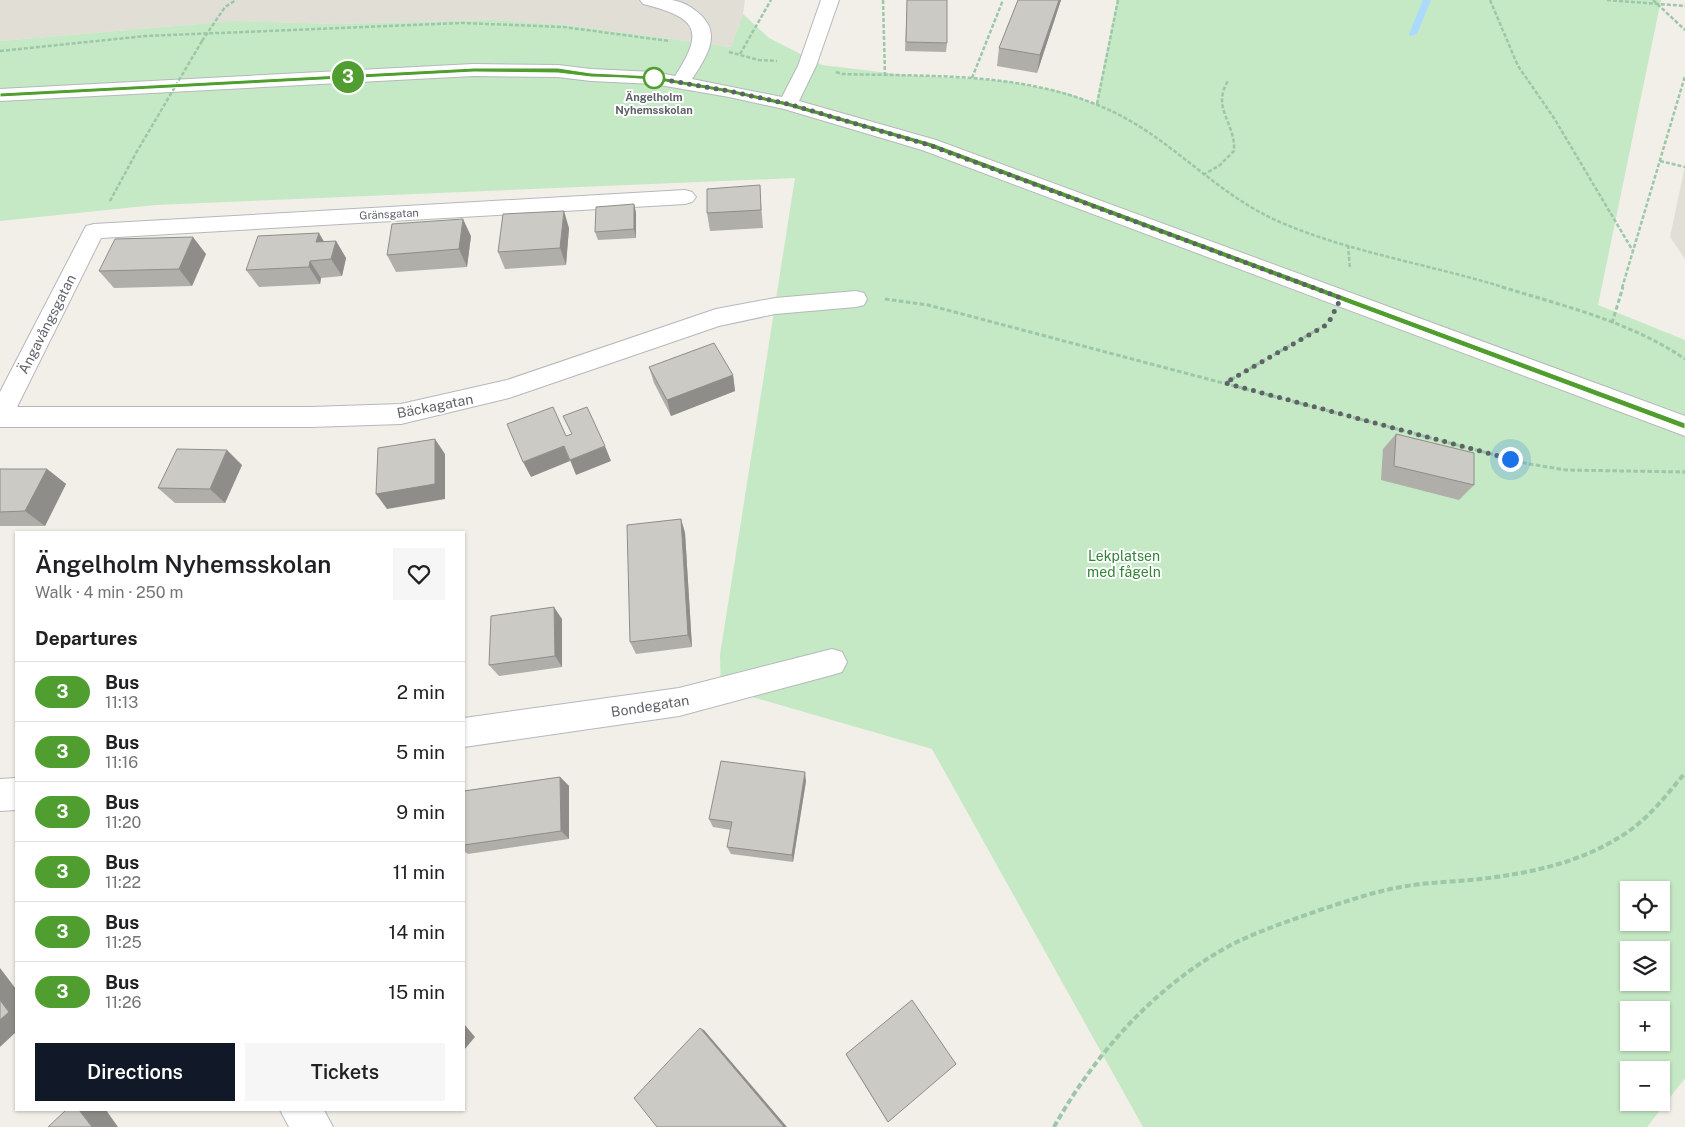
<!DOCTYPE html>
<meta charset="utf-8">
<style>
:root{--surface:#fff;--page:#f6f6f6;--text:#202124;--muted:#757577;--line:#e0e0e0;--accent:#111827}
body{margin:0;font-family:"Public Sans",sans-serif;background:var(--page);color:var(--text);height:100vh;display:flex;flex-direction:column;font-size:19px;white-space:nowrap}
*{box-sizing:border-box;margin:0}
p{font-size:16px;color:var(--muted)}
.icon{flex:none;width:28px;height:28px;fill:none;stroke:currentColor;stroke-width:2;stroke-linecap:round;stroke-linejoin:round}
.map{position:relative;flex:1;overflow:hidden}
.drawer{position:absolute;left:15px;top:531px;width:450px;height:580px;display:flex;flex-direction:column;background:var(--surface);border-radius:0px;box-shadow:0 1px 4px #0004}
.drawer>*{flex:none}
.badge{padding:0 10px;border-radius:16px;font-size:18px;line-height:32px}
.buttons{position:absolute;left:1620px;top:881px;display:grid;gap:10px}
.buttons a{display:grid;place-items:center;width:50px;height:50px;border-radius:0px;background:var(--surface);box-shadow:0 1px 4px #0004;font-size:25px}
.you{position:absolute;width:25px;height:25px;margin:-12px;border:4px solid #fff;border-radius:50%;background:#1a73e8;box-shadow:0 0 0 8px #1a73e833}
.map>.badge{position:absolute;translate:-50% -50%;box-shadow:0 0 0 2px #fff}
h2{padding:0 20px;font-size:19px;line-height:45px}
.round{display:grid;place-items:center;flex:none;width:52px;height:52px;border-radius:0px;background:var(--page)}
.summary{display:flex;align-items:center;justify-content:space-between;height:85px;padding:0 20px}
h1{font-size:24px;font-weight:600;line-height:38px}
.cta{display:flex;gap:10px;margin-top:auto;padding:10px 20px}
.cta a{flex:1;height:58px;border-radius:0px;background:var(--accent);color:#fff;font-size:20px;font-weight:600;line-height:58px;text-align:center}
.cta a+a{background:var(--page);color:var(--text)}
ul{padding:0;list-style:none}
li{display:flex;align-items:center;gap:15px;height:60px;padding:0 20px;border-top:1px solid var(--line)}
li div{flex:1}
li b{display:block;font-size:19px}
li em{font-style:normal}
li .badge{min-width:55px;font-weight:700;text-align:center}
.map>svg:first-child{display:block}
</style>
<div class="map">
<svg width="1685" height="1127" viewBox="0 0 1685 1127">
<rect width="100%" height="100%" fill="#f1efe8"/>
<g fill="#e1ded6">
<path d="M0,0H745L743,14L731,47L564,25L492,20L336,24L233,21L0,41Z"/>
<path d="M1685,166V259L1670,237Z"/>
</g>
<path fill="#c5e8c5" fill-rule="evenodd" d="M1117,0H1661L1598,305L1685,340V1078L1647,1127H1143L932,749L721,688L720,655L795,178L155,205L0,221V41L233,21L336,24L492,20L564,25L731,47L743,14L769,38L822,65L905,75L1006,81L1064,92L1096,104ZM1629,890H1661V922H1629ZM1629,950H1661V982H1629ZM1629,1010H1661V1042H1629ZM1629,1070H1661V1102H1629Z"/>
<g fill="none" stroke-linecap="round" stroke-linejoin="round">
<path fill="#aadaff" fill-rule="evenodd" d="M1423,0H1431L1417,34L1410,36L1409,34Z"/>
<g stroke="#b5b8bc" stroke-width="2">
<g id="minor">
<path d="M640,0C650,0 661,0 671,0C680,1 690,6 696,11C724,32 707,56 692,79L782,97L798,66L821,0H839L816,66L799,101L936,140L1685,416V436L922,150L784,109L729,97L654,84L591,81L558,77L473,76L0,101V89L473,64L558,65L591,69L654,72L675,76C707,28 694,17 643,4Z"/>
<path d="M685,190L692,192L696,197L692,202L685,204L101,238L17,407H311L401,404L507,380L716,309L775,298L856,291L864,293L867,299L864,305L856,307L775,314L719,326L509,398L401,424L311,427H0V392L86,226L94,224Z"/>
<path d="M832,649L842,652L847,662L842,672L832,675L679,716L464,747V718L679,688Z"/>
<path d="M16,778V810L0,811V779Z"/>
<path d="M280,1110H324L333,1127H289Z"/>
</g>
</g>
<g stroke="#9cc7a9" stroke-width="2.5" stroke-dasharray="4 2" stroke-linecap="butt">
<path d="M883,0L885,75"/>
<path d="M1490,0L1518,66L1554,118L1633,251"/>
<path d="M1607,0L1685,6"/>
<path d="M1653,0L1685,30"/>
<path d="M202,41L225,7L236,0"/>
<path d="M0,51L145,36L462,23L564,27L669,41"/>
<path d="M729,52L759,60L777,61"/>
<path d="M740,54L771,0"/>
<path d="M836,72L842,74C945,77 1051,70 1142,128C1190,159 1228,200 1282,223C1353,253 1432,265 1506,288"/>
<path d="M972,78L1003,0"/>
<path d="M1097,104L1118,0"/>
<path d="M1660,161L1685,167"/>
<path d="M1203,175L1220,165L1234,151C1236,123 1211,108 1228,81"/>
<path d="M110,201L136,153"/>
<path d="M1348,245L1350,269"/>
<path d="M1622,288L1685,76"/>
</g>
<g stroke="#9cc7a9" stroke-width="3" stroke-dasharray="4.5 2.5" stroke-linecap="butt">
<path d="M1502,287C1564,306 1631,322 1685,359"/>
<path d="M885,299L928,305L1529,464L1566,470L1685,472"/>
<path d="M1612,323L1623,287"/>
<path d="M1225,383L1327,324"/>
</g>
<path stroke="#9cc7a9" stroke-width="4" stroke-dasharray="6 3" stroke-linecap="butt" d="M1054,1127C1095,1054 1154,987 1229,946C1258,931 1289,921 1320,910C1347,901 1373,892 1401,887C1427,882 1454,882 1480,879C1533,873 1589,861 1633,828C1653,813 1669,792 1685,773"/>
<use href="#minor" fill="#fff" fill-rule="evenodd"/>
<path stroke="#9cc7a9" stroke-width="2.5" stroke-dasharray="4 2" stroke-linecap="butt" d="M136,153L202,41"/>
</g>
<g fill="#afaea9">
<path d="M907,0L947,43L946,52L905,51Z"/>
<path d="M1018,0H1061L1037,73L997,66L999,48Z"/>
<path d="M761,203L763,228L710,231L707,213Z"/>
<path d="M634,204L636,213V238L598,240L595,232Z"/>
<path d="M569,228L566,265L505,269L498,252Z"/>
<path d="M471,236L467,267L396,272L387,255Z"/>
<path d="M336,241L346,258L342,276L321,278L320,284L259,287L246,270L324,242Z"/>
<path d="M206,254L192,286L114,288L99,271Z"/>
<path d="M649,367L733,375L735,391L671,416L654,383Z"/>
<path d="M1396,434L1474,485L1459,500L1381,480L1383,449Z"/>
<path d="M242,465L225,503H175L158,488Z"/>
<path d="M0,469H47L66,484L45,526H0Z"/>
<path d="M681,519L685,533L692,647L636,654L630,642Z"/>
<path d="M562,619V667L499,676L489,665Z"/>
<path d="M560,777L569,786V839L468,854L464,851V791Z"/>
<path d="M806,781L793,862L731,854L727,847L731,830L713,827L709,819Z"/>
<path d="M846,1054L888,1122L887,1121L846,1055Z"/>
</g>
<g fill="#8f8d8a">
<path d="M1059,0H1061L1037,73L1040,55Z"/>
<path d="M634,204L636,213V238L634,229Z"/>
<path d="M564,211L569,228L566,265L560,248Z"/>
<path d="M463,219L471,236L467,267L459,249Z"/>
<path d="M319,233L329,250L316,242Z"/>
<path d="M193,237L206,254L192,286L179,269Z"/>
<path d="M336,241L346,258L342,276L331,259Z"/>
<path d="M310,261L321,278L320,284L309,267Z"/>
<path d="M733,375L735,391L671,416L667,400Z"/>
<path d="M435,439L445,454V499L387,509L376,494Z"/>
<path d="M564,446L570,461L531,477L523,462Z"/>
<path d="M605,446L611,461L576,475L570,460Z"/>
<path d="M227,450L242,465L225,503L210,489Z"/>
<path d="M47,469L66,484L45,526L25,511Z"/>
<path d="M681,519L685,533L692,647L688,635Z"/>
<path d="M554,607L562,619V667L555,656Z"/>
<path d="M805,772L806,781L793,862L792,855Z"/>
<path d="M560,777L569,786V839L561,831Z"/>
<path d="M0,968L16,989V1032L0,1047Z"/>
<path d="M464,1024L475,1037L464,1050Z"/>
<path d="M700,1028L704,1030L787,1127H784Z"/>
<path d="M79,1110H106L118,1127H92Z"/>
</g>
<g fill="#cccac5" stroke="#8f8d8a">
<path d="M907,0H947V43L906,42Z"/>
<path d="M1018,0H1059L1040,55L999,48Z"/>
<path d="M760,185L761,210L707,213V189Z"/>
<path d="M634,204V229L595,232L596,207Z"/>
<path d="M564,211L560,248L498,252L503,214Z"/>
<path d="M463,219L459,249L387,255L392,224Z"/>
<path d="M319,233L316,242L336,241L331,259L310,261L309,267L246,270L258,236Z"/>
<path d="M193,237L179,269L99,271L115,239Z"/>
<path d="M714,343L733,375L667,400L649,367Z"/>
<path d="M553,407L566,436L572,434L563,416L587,407L605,446L570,460L564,446L523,462L507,424Z"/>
<path d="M1396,434L1474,453V485L1394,466Z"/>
<path d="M435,439V484L376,494L378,448Z"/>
<path d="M177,449L227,450L210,489L158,488Z"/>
<path d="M0,469H47L25,511L0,512Z"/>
<path d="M681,519L688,635L630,642L627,525Z"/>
<path d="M554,607L555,656L489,665L491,616Z"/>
<path d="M721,761L805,772L792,855L727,847L732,822L709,819Z"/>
<path d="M560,777L561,831L464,845V791Z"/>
<path d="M0,1000L9,1012L0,1020Z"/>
<path d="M912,1000L956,1064L888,1122L846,1054Z"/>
<path d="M700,1028L784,1127H657L634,1098Z"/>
<path d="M66,1110H79L92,1127H48Z"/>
</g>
<path fill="#509e2f" stroke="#fff" d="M474,68H558L591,73L654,76L729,89L788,102L932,143L1685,423V429L1682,428L926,146L786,106L729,93L654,80L624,78L591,77L558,73L474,72L0,97V93Z"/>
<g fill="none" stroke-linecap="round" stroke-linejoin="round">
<path stroke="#5f6368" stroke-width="5" stroke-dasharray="0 9" d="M654,78L729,91L788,104L929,145L1341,298L1328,324L1225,383L1510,459"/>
</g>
<circle fill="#fff" stroke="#509e2f" stroke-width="2.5" cx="654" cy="78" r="10"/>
<g text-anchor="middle" stroke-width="4" stroke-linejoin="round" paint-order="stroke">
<g font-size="11" font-weight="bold" fill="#5f6368" stroke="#fff">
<text x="654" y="101">Ängelholm<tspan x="654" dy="13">Nyhemsskolan</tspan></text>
</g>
<g font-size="11" fill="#5f6368" stroke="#fff">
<text transform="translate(389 214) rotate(-3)" y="4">Gränsgatan</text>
</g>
<g font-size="14" fill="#5f6368" stroke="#fff">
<text transform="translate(47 324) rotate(-63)" y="5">Ängavångsgatan</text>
<text transform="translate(435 406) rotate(-11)" y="5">Bäckagatan</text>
<text transform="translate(650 706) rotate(-9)" y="5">Bondegatan</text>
</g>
<g font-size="14" fill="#348238" stroke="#fff">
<text x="1124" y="561">Lekplatsen<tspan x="1124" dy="16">med fågeln</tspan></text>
</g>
</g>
</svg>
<div class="buttons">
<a><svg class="icon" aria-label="locate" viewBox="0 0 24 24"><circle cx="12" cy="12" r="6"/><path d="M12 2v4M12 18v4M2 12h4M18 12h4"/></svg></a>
<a><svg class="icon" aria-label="layers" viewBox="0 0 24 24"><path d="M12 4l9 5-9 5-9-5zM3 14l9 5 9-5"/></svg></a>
<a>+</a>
<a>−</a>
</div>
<div class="you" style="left:1510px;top:459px"></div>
<b class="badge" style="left:348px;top:77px;background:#509e2f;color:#fff">3</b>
<section class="drawer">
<div class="summary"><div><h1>Ängelholm Nyhemsskolan</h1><p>Walk · 4 min · 250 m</p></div><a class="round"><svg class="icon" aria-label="heart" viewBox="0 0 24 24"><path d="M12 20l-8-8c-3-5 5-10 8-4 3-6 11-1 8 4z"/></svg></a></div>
<h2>Departures</h2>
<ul>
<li><span class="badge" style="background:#509e2f;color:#fff">3</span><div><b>Bus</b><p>11:13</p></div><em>2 min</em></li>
<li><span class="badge" style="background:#509e2f;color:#fff">3</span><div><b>Bus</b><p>11:16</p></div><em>5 min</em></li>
<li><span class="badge" style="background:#509e2f;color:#fff">3</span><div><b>Bus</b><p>11:20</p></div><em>9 min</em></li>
<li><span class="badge" style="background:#509e2f;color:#fff">3</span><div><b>Bus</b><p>11:22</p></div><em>11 min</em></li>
<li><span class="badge" style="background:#509e2f;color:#fff">3</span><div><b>Bus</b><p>11:25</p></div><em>14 min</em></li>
<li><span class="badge" style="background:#509e2f;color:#fff">3</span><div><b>Bus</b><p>11:26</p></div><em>15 min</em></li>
</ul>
<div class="cta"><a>Directions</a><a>Tickets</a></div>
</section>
</div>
